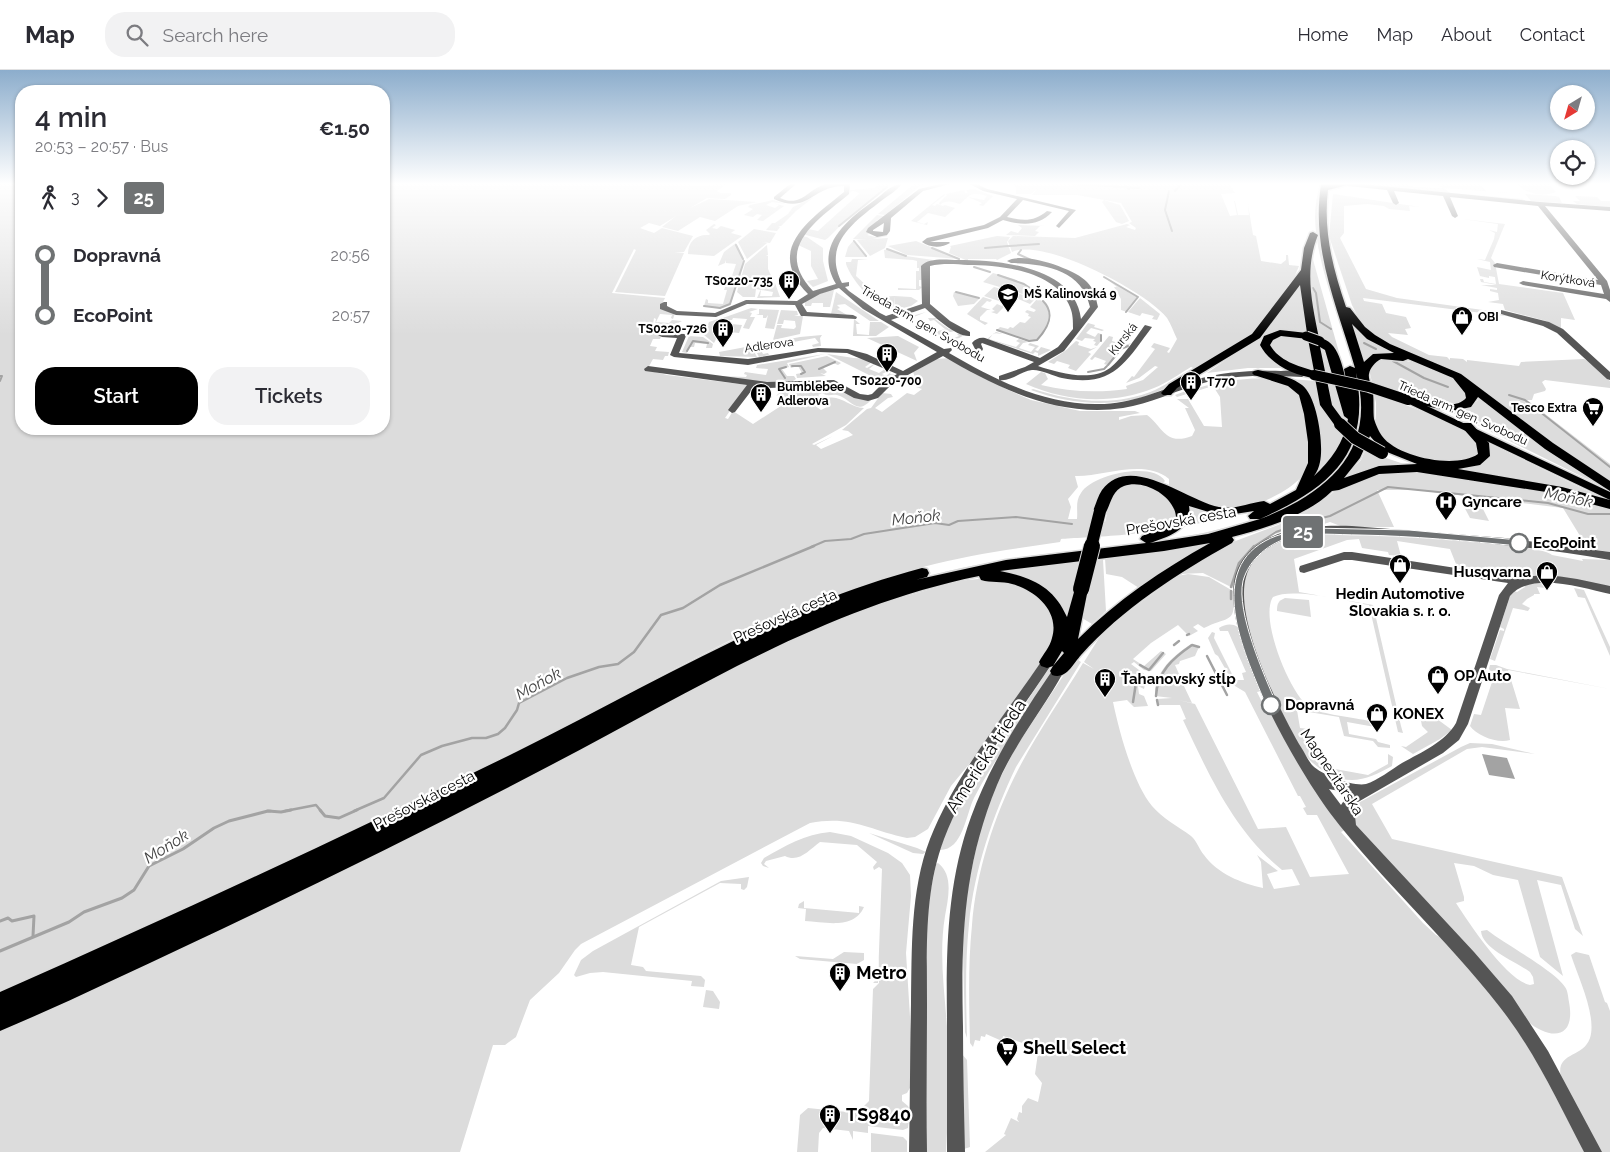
<!DOCTYPE html>
<meta charset="utf-8">
<style>
:root{--surface:#fff;--page:#f2f2f3;--text:#2b2b33;--muted:#7c7c81;--line:#e1e1e2;--accent:#000}
body{margin:0;font-family:Raleway,sans-serif;background:var(--page);color:var(--text);height:100vh;display:flex;flex-direction:column;font-size:19px;white-space:nowrap}
*{box-sizing:border-box;margin:0}
p{font-size:16px;color:var(--muted)}
.icon{flex:none;width:28px;height:28px;fill:none;stroke:currentColor;stroke-width:2;stroke-linecap:round;stroke-linejoin:round}
.map{position:relative;flex:1;overflow:hidden}
.drawer{position:absolute;left:15px;top:15px;width:375px;height:350px;display:flex;flex-direction:column;background:var(--surface);border-radius:20px;box-shadow:0 1px 4px #0004}
.drawer>*{flex:none}
.badge{padding:0 10px;border-radius:4px;font-size:18px;line-height:32px}
.needle{width:32px;rotate:217deg}
.tools{position:absolute;left:1550px;top:15px;display:grid;gap:10px}
.tools a{display:grid;place-items:center;width:45px;height:45px;border-radius:50%;background:var(--surface);box-shadow:0 1px 4px #0004;font-size:25px}
.map>.badge{position:absolute;translate:-50% -50%;box-shadow:0 0 0 2px #fff}
.legs{display:flex;align-items:center;gap:8px;height:55px;padding:0 20px;font-size:16px}
.legs p{margin-inline-start:auto}
.summary{display:flex;align-items:center;justify-content:space-between;height:85px;padding:0 20px}
h1{font-size:28px;font-weight:600;line-height:38px}
.button{display:flex;gap:10px;margin-top:auto;padding:10px 20px}
.button a{flex:1;height:58px;border-radius:20px;background:var(--accent);color:#fff;font-size:20px;font-weight:600;line-height:58px;text-align:center}
.button a+a{background:var(--page);color:var(--text)}
ul{padding:0 20px;list-style:none}
li{display:flex;align-items:center;gap:18px;height:60px;font-size:19px}
li i{display:grid;place-items:center;width:8px;height:100%;margin:0 6px;background:currentColor}
li i::after{content:'';width:12px;height:12px;margin:-6px;border:4px solid;border-radius:50%;background:var(--surface)}
li p{margin-inline-start:auto}
li:first-child i{background:linear-gradient(#0000 50%,currentColor 0)}
li:last-child i{background:linear-gradient(currentColor 50%,#0000 0)}
header{display:flex;align-items:center;gap:30px;box-sizing:border-box;height:70px;padding:0 25px;background:var(--surface);border-bottom:1px solid var(--line)}
header strong{font-size:24px}
nav{display:flex;gap:28px;margin-inline-start:auto;font-size:18px}
.search{width:350px;height:45px;background:var(--page);display:flex;align-items:center;gap:12px;box-sizing:border-box;padding:0 18px;border-radius:20px;color:var(--muted);font-size:19px}
.map>svg:first-child{display:block}
</style>
<header>
<strong>Map</strong>
<div class="search"><svg class="icon" aria-label="search" viewBox="0 0 24 24"><circle cx="10" cy="10" r="6"/><path d="M15 15l6 6"/></svg>Search here</div>
<nav><a>Home</a><a>Map</a><a>About</a><a>Contact</a></nav>
</header>
<div class="map">
<svg width="1610" height="1082" viewBox="0 0 1610 1082">
<rect width="100%" height="100%" fill="#fff"/>
<g fill="#dcdcdc">
<path d="M0,114H21V359H384V114H688L695,116L727,114L717,121L720,123H731V125L725,129L707,128L690,138L709,129L757,132L738,136L715,151L700,147L678,161L662,157L676,146L660,156L649,153L640,158L654,163L662,158L693,166L684,182H674L684,183L665,226L615,222L636,180L634,179L612,223L665,228L661,236L675,243L673,249L671,248L672,245L660,244L656,252L669,253L672,250L682,251L664,260L655,255L656,249L654,248L653,254L663,262L660,269H653L650,276L657,277L655,281L669,282L668,286H665L663,290L653,289L647,300L667,305L748,315L725,348L728,349L733,341L753,354L790,330L780,324L776,326L782,320L828,318L830,315L856,328L871,330C856,346 852,329 837,325C831,324 828,327 822,323L818,325L823,329L815,327L807,330L821,340L831,335L825,329C840,323 849,338 864,338L846,355L812,374L814,375L833,366L816,375L821,379L853,365L848,361L842,360L867,339L871,338L882,323L891,324L893,327L888,328L875,338L882,342L907,323L914,325L922,319L916,317L918,315L913,302L936,289L950,288L1006,319L1031,330L1080,341H1135L1140,343L1119,347V350L1131,346L1147,345C1163,357 1165,376 1192,366L1195,360L1185,338H1189L1177,329H1188L1204,356L1222,357L1220,327L1213,316L1177,327L1175,325C1197,316 1250,304 1273,310C1284,312 1292,318 1301,323C1304,340 1312,372 1311,388C1309,417 1246,444 1221,439C1203,436 1184,425 1169,416V409C1144,388 1103,407 1075,406L1078,417L1068,429L1071,437L1068,449H1077C1078,440 1075,431 1081,423C1092,404 1153,391 1165,411L1163,413C1149,409 1113,404 1103,419C1098,427 1096,440 1093,449L1105,452C1108,442 1107,432 1114,423C1125,410 1154,414 1166,424C1171,429 1175,437 1179,443C1177,446 1175,451 1173,453C1160,466 1081,467 1061,469L1060,472C1014,479 968,485 923,497C889,506 856,517 823,530C709,573 605,640 496,693C332,773 166,848 0,923Z"/>
<path d="M876,114H890L850,146L828,168L825,170L802,164L812,152L815,154L812,153L808,159L818,161L860,123L853,121L849,123L850,120L875,118Z"/>
<path d="M914,114L925,115L917,117L918,118L885,145L878,144Z"/>
<path d="M1013,114H1229L1235,123L1221,124L1230,146L1237,145L1234,131H1231H1239H1235L1238,145H1249L1248,134L1253,165L1256,166L1261,191L1281,194L1286,190V185H1288L1289,195L1299,196L1294,208L1295,209L1256,263L1198,300L1191,297C1179,304 1167,313 1154,318C1112,335 1067,332 1026,314L1041,302L1045,303L1048,309L1041,315C1069,322 1099,323 1127,319L1126,316L1143,310L1158,297L1155,296L1139,308L1126,313L1132,306L1134,307L1155,279L1151,277L1154,273L1170,278L1167,282L1169,283L1177,269C1174,263 1171,254 1167,248C1147,222 1043,167 1012,182L1008,171L1013,166L1075,168L1127,154L1130,155L1126,157L1135,160L1136,158L1129,153L1132,152L1121,133L1077,125H1032L1038,118L1031,124H1016V118Z"/>
<path d="M1320,114H1322L1317,140L1319,168L1362,321L1360,363L1347,389L1330,409L1300,431L1270,446L1215,463L1180,470L977,497L811,546C860,529 910,509 961,498C992,492 1023,486 1054,483C1140,473 1338,464 1359,355C1364,330 1356,307 1350,284C1337,241 1316,192 1315,147C1315,136 1317,125 1320,114Z"/>
<path d="M1357,114H1406L1414,117L1443,118L1437,114H1487H1480L1486,121L1522,124L1444,118L1450,123L1524,129L1521,131Z"/>
<path d="M1521,114H1548L1556,122C1545,127 1526,124 1518,115Z"/>
<path d="M974,119L993,126L983,136L979,135L982,133L968,127L984,130L987,126C971,122 972,123 960,134C953,132 946,129 940,135L939,133L947,125L946,124L964,120L965,123H968L966,120Z"/>
<path d="M944,124L945,125L932,135L935,136L937,134L943,136L945,135L955,138L945,147L928,143L917,152L924,154L928,152L927,155L911,151Z"/>
<path d="M1333,124L1420,137L1409,136L1410,141L1389,139L1384,136L1367,134L1344,136V163L1340,168L1366,219L1397,228L1497,242L1498,244L1514,247L1363,228L1364,231L1382,234L1386,243L1406,247L1411,258L1405,259L1408,265L1388,263L1392,267L1429,285L1447,287L1450,290V288L1463,289L1467,292V290L1519,296L1521,292L1584,289L1588,291L1610,311V318L1545,310L1542,312L1546,319L1545,321L1534,324L1532,330H1527L1610,394V413L1462,305L1443,295L1390,275L1366,259L1360,251L1352,235L1329,166Z"/>
<path d="M1525,124L1555,126L1559,127L1562,133L1531,131Z"/>
<path d="M1575,126L1597,127L1601,131H1610V137L1577,134L1573,131H1580Z"/>
<path d="M814,127L796,141L781,156H778L780,157L777,161L766,160L772,153H775L788,144L793,137Z"/>
<path d="M773,130L786,134L772,132L766,135L775,138L779,135L773,133L784,136L763,151L757,150L762,145L757,144L753,147L744,145L753,139L748,137L750,135Z"/>
<path d="M1104,130L1120,135L1129,151L1122,154L1116,152L1102,132Z"/>
<path d="M877,145L884,146L876,151L879,152L867,161L869,164L867,165L875,167L887,164V166L868,170L853,169Z"/>
<path d="M1462,149L1505,154L1491,188L1495,193L1499,214L1563,223L1575,250L1561,248V258L1546,251L1505,240L1503,234L1488,232L1499,230L1498,223L1490,221V219L1497,220V218L1481,215H1497L1481,212L1480,209H1483L1484,212L1496,214L1495,207L1489,206V208L1480,206L1477,197L1491,200L1490,192L1477,189L1485,190L1494,169L1495,163L1489,160L1497,162L1498,154Z"/>
<path d="M714,154L716,155L712,158L717,159L721,156L735,160L731,163L742,166L714,186L688,184C688,172 696,164 709,165L710,164L706,160Z"/>
<path d="M1018,155L1046,156H1040L1035,161L1039,162L1035,166L1006,165L1011,161L1018,163L1022,158Z"/>
<path d="M754,159L776,163L770,173L762,172L767,173L747,189L738,172Z"/>
<path d="M801,166L807,167L823,178V191L828,211L813,217L807,211L818,209L811,196V181L798,175Z"/>
<path d="M997,166L1010,167L1007,172L1011,183L997,190L996,189H968V191L949,183L951,177L950,176Z"/>
<path d="M888,168L885,178L870,186L857,170Z"/>
<path d="M854,170L867,186L866,187H845L848,177Z"/>
<path d="M916,171L960,189L907,185L888,176Z"/>
<path d="M736,173L744,190L731,233L720,238L704,236L706,229L708,230V233L723,234L727,220H724L729,206H732L736,194L726,193V190L725,193L718,196L724,182Z"/>
<path d="M767,175L768,185L766,186H768V199L774,212L772,213H775L780,227L757,228L760,221L761,220L760,226H772L773,222L756,219L755,227H743L737,222L745,194Z"/>
<path d="M889,179L906,186L933,190L923,195L922,210H919V216L922,217L919,220H898V218L916,219V201H919V198H917V191L913,190L885,188L884,180Z"/>
<path d="M1313,180L1312,186L1349,318L1325,277C1331,296 1347,329 1348,348C1348,370 1326,393 1311,407L1313,331L1304,318L1289,309L1317,311C1320,328 1323,341 1333,355L1343,354L1331,337L1307,211Z"/>
<path d="M852,189H868L858,190L856,206L879,227L894,226V240C875,238 852,211 846,194V192H851Z"/>
<path d="M993,203L1014,209L1031,218L1027,221L1032,219L1039,225H1037L1036,228L983,212Z"/>
<path d="M1104,207L1138,227L1127,242L1121,240V229L1114,217H1117Z"/>
<path d="M1300,212L1315,300C1299,296 1272,293 1268,274C1275,261 1294,266 1306,267L1305,264C1291,261 1269,257 1262,272L1265,282L1285,296L1283,298H1248L1207,303L1259,267Z"/>
<path d="M994,217L1035,228V229L1030,234L1014,227L997,244L991,242L995,241L992,239L997,234L1002,236L1005,233L984,226Z"/>
<path d="M830,220H834L830,237H823V233H812L811,236H805V230Z"/>
<path d="M836,222L879,251H870L845,234L837,235L840,238L837,239L847,245L831,244Z"/>
<path d="M954,222L963,223L979,229L974,234L958,236L953,226Z"/>
<path d="M894,226L911,227L918,231L911,236L895,240Z"/>
<path d="M983,227L992,230L990,232L987,231L981,237L991,240H987L980,247V250L988,253L985,255L967,244Z"/>
<path d="M1140,228L1160,244L1157,250L1152,249L1154,246L1142,243L1140,246L1128,242Z"/>
<path d="M1037,229L1045,232C1055,246 1048,259 1037,270L1029,271L997,260L1000,257L1008,259L1010,257L1013,258L1020,252L1025,253L1031,247L1028,246L1029,244L1025,242L1027,240L1034,242L1036,240L1030,237Z"/>
<path d="M751,238L758,239L749,242L752,243L750,247H755L749,259L743,258L747,249L733,248L732,250H727L726,254L719,252L720,249Z"/>
<path d="M759,239L779,240L774,259L765,258L768,245L766,248H763V245H756L759,244Z"/>
<path d="M781,240L797,241L798,245L794,246H803L800,264L773,270L777,255H782L781,258L794,259L796,257L795,251L784,250L783,254H777Z"/>
<path d="M926,242L909,249L917,254L922,252L920,250L926,252L923,253L935,262L945,259L934,250L930,251L928,248H938L935,249L949,259L952,258L955,261L941,264L950,270L959,266L957,264L968,263L959,268L950,271L905,248Z"/>
<path d="M718,249L716,256L730,257L731,254L742,255L739,263L720,261L714,273L704,265L709,252Z"/>
<path d="M854,249L860,254H856L857,264L869,265L870,252H881L889,257L876,266H853Z"/>
<path d="M1088,253L1095,255L1094,257L1104,260L1102,261L1091,258L1086,263L1095,267L1098,263L1101,264V271L1097,276L1094,275L1096,272L1093,271L1095,269L1085,268L1082,271L1076,269Z"/>
<path d="M1353,253C1365,270 1384,277 1403,286L1375,284L1364,290Z"/>
<path d="M996,262L1003,264L994,263L989,269L1016,277L1020,273L1016,271L1019,269L1028,272L1023,273L1019,278L1031,282L1035,277L1028,275L1030,273L1039,276L1035,280L1038,281L1041,277L1051,280L1038,286V283L1035,282L1033,284L987,269Z"/>
<path d="M822,265L820,268L821,276L813,277L812,275L819,273L815,268L760,278L763,284L768,283L769,285L759,287L757,283L759,282L753,276L800,267Z"/>
<path d="M689,266L703,267L713,274L712,278H706L707,274L695,273L694,277H689L687,283L682,282Z"/>
<path d="M898,266L919,277L914,283L917,291L867,268Z"/>
<path d="M1109,266L1113,267L1112,271L1125,275L1131,273L1127,277L1120,279L1107,295L1104,294L1106,291L1095,287L1092,290L1090,289Z"/>
<path d="M1076,271L1079,272L1078,275L1091,279L1097,277L1088,282L1091,284L1076,301L1068,298L1070,295L1057,291L1054,294L1048,292L1065,281Z"/>
<path d="M751,276L757,287L720,286L719,282Z"/>
<path d="M825,284L787,293L789,297L782,299L787,306H794L796,309C783,320 736,309 718,306L746,307L747,305L744,304L745,302L766,305L768,299L756,298L757,295Z"/>
<path d="M827,284C836,285 860,290 867,288L872,292L865,297L867,298L874,294H875L869,299L879,303L885,299L890,300L882,304L886,306L891,302L890,304L896,305L883,312Z"/>
<path d="M827,286L841,293L838,295L833,293L823,298L827,302L824,304L820,303L826,306L797,308L796,304L802,303L798,296L791,298L789,294Z"/>
<path d="M1380,288C1412,290 1449,297 1469,324L1464,334L1444,335L1392,319L1394,331C1416,339 1459,353 1475,370C1478,373 1479,379 1481,384L1459,393L1422,389L1388,375L1376,358V333L1369,298Z"/>
<path d="M1193,299L1196,300C1184,307 1171,315 1159,321C1119,339 1071,335 1031,320L1033,319C1074,332 1115,337 1155,320C1168,314 1180,305 1193,299Z"/>
<path d="M1477,325L1603,417L1447,340L1471,338L1478,330Z"/>
<path d="M1371,367L1384,381L1380,386L1407,395L1362,401L1340,412L1361,390Z"/>
<path d="M1487,373H1488L1600,427L1438,397C1454,396 1483,402 1491,385Z"/>
<path d="M1406,400L1529,417L1610,438V482L1565,475L1544,469L1585,474L1563,438L1417,420H1377L1394,457H1343L1330,452L1318,456H1302L1275,464L1256,475L1246,484L1238,499L1233,518L1203,503L1180,504L1225,475L1278,455L1307,441L1341,417L1369,405Z"/>
<path d="M1461,431L1480,433L1489,451L1470,448Z"/>
<path d="M1185,432L1221,444L1233,445L1184,457L1190,445Z"/>
<path d="M1307,464C1336,462 1539,471 1552,485L1583,491L1582,489L1610,490V518L1535,506H1510L1458,499L1450,479L1397,471L1401,486L1389,485L1388,482L1362,478L1359,469L1347,470L1294,489L1299,522L1373,535L1401,656L1403,663L1398,662L1369,535C1346,531 1293,517 1273,527C1259,548 1290,624 1309,637C1319,644 1356,648 1370,651L1375,657L1347,652L1349,664L1376,669L1378,672L1390,675V678L1378,677L1373,671L1344,666L1339,647L1297,640L1300,658L1309,659L1312,677L1320,679L1324,697L1368,705L1388,694V684L1393,687L1392,696C1372,707 1354,716 1331,705C1320,700 1309,691 1302,681C1281,650 1234,548 1244,511C1251,482 1280,469 1307,464Z"/>
<path d="M1212,474L1139,518L1122,507L1106,504L1105,488Z"/>
<path d="M1103,490L1106,541L1092,554L1082,548L1091,509L1068,555L1052,527L987,502L1070,492Z"/>
<path d="M1188,504L1209,507L1233,521C1236,555 1230,545 1204,558L1198,554L1193,557L1198,561L1189,566L1178,555L1151,573L1133,589L1144,596L1161,581L1166,584L1151,601L1144,600L1134,592L1131,594L1147,606L1144,619L1138,616L1139,624L1144,626L1148,636L1134,637L1127,630L1113,632C1119,661 1133,713 1152,736C1162,748 1179,757 1191,766C1197,771 1199,779 1204,785C1218,804 1241,813 1263,818L1261,792L1257,785L1278,801L1267,804L1274,819L1300,815L1292,799L1282,800C1234,761 1209,705 1183,650L1186,649L1180,635H1159L1157,629L1172,628L1155,626C1154,602 1173,586 1191,574L1199,577L1195,586L1180,591L1179,594L1175,595L1179,604L1187,607L1190,613L1183,614L1192,633L1178,630L1195,634L1258,759L1286,757L1310,807L1349,804L1317,745H1307L1303,738L1306,737L1300,726H1298L1245,622L1235,616L1218,586L1215,584L1208,568L1212,562L1215,563L1214,568L1235,610H1244L1242,603L1246,602L1228,561H1220L1219,558C1225,554 1232,553 1238,557L1261,621L1257,622L1264,636H1268L1347,759L1341,762L1423,853L1436,865L1442,868L1499,932L1535,988L1585,1082H985L1006,1065L1004,1064L1011,1048L1019,1052L1017,1049L1019,1042L1022,1043V1036L1028,1028L1038,1032L1042,1013L1035,1004L1038,983L1031,976L1003,966L1002,971L986,964L985,967L981,966L980,971L975,970L973,977L970,973C969,933 968,894 972,855C976,803 994,746 1018,700C1037,663 1062,628 1083,593L1094,599L1084,592L1104,560L1177,506Z"/>
<path d="M988,508L1008,509L1044,529L1057,553L1051,578L979,682L951,716L928,759L915,767L907,768C869,760 851,745 810,753L581,874L575,880L559,903L530,930L516,967L505,975H493L460,1082H0V960L293,825L408,769L619,659L761,582L857,541L958,511Z"/>
<path d="M1544,512L1546,518L1537,517L1540,524H1534V525L1527,529L1522,534L1530,538L1528,541L1513,538L1495,591L1490,589L1500,560L1504,561V559L1500,557L1512,520L1517,522L1525,517L1522,513Z"/>
<path d="M1574,518L1584,520L1610,577V586L1585,528L1578,527Z"/>
<path d="M1285,528L1309,530L1311,547L1277,541C1277,534 1278,531 1285,528Z"/>
<path d="M1060,582L1062,583C1037,634 1000,678 974,728C966,744 963,780 940,780L944,767L962,728Z"/>
<path d="M1075,588L1081,592L1016,697C993,745 974,800 969,854C965,892 966,930 967,968L965,962L962,844L980,760L995,718L1016,677Z"/>
<path d="M1490,595H1496L1507,599L1610,619L1508,600L1520,639L1505,638L1510,670C1498,674 1477,666 1470,656L1474,644L1481,645L1494,606L1489,599Z"/>
<path d="M1420,639L1426,641L1452,660L1440,669L1413,684L1401,676L1406,677L1428,662L1422,656L1419,640Z"/>
<path d="M1470,673L1492,674L1535,684L1482,677L1467,679L1372,734L1392,769L1562,807L1583,866L1575,859L1561,815L1537,810L1563,906L1540,887L1518,810L1493,805L1474,796L1454,793L1464,827V831L1456,833C1469,853 1507,911 1530,915L1534,914L1533,907L1530,902C1517,892 1482,879 1481,861L1487,860C1505,874 1555,901 1565,917C1568,921 1568,927 1569,932C1576,969 1551,971 1527,951L1356,757C1354,747 1353,741 1360,732L1461,677Z"/>
<path d="M830,762L851,766L888,783L902,793L910,805L911,826L906,883L911,963V1016L907,1023L902,1025V1031L908,1036L910,1041L908,1058L903,1060L868,1056V1063L853,1061V1070L849,1061L823,1058L819,1063L818,1082H797L800,1045L808,1038L857,1043L869,1031L873,919L879,913V887L878,913H873L878,908L882,799L879,797L874,800L873,797L877,792L857,775L820,772C809,780 799,793 785,786L766,791L764,794L769,798L763,796L761,793L764,788C785,776 805,764 830,762Z"/>
<path d="M869,763L917,778L926,782L923,784L913,783Z"/>
<path d="M938,793C954,805 948,829 945,846C938,888 946,930 948,972C950,1008 948,1045 946,1082H924L925,849L936,794Z"/>
<path d="M749,807L747,817L744,820L741,819V814L720,813L639,857L631,895L643,897L646,901L701,906L705,910L704,917L691,916L692,911L603,902L590,903L576,907L574,905L581,890L593,881L721,811Z"/>
<path d="M804,831V838L859,843V836L864,837C854,860 825,852 805,851L806,839L798,838L799,834Z"/>
<path d="M844,882L864,883V890L857,894L800,889L795,886L833,889Z"/>
<path d="M1576,882L1589,885L1605,932L1607,933L1610,941V1082H1600L1561,1008C1555,981 1583,989 1590,968C1597,946 1578,907 1571,885Z"/>
<path d="M706,920L713,921L720,932L719,939L703,937Z"/>
<path d="M961,983L967,990L970,1077L964,1079Z"/>
<path d="M871,1063L903,1067L907,1071V1082H871Z"/>
</g>
<path fill="#a3a3a3" d="M1482,684L1507,688L1515,709L1489,705Z"/>
<g fill="none" stroke-linecap="round" stroke-linejoin="round">
<g stroke="#a3a3a3" stroke-width="2">
<path d="M1073,114L1139,118"/>
<path d="M1124,114L1129,119"/>
<path d="M1169,121L1165,140L1172,161"/>
<path d="M1175,121L1181,114"/>
<path d="M839,156L887,117"/>
<path d="M854,171L866,186"/>
<path d="M736,175L743,189"/>
<path d="M1009,176L1039,174"/>
<path d="M932,178L959,189"/>
<path d="M985,178L1008,176"/>
<path d="M887,179L906,186"/>
<path d="M1021,180L1018,184L1031,190"/>
<path d="M974,197L990,202"/>
<path d="M998,205L1024,214L1039,224"/>
<path d="M1104,207L1138,227L1126,242"/>
<path d="M1313,218L1316,223L1320,252L1331,259"/>
<path d="M956,222L979,228"/>
<path d="M704,236L720,238L730,234L744,191"/>
<path d="M997,260L1029,271L1037,270C1048,258 1056,244 1043,231"/>
<path d="M1101,265V271"/>
<path d="M1364,273L1376,279"/>
<path d="M687,281L693,271L708,273"/>
<path d="M1393,291L1424,308L1448,317"/>
<path d="M1108,295L1121,279L1128,276"/>
<path d="M792,296H801L805,302L801,304"/>
<path d="M819,299L835,292"/>
<path d="M1088,302L1104,299L1107,296"/>
<path d="M0,306H2L0,311"/>
<path d="M785,308L779,299L786,297"/>
<path d="M1509,325L1525,330L1610,397"/>
<path d="M1200,448L1219,450"/>
<path d="M1293,451L1306,452L1330,446L1388,417L1548,433L1588,444H1610"/>
<path d="M811,477L825,471L851,469L864,464L935,453L949,455L958,451L1016,447L1072,454"/>
<path d="M1253,477L1276,462L1301,453"/>
</g>
<g stroke="#a3a3a3" stroke-width="2.5">
<path d="M1231,517L1239,493L1254,476"/>
<path d="M1231,521V529"/>
<path d="M1187,565L1189,564"/>
<path d="M1174,575L1179,571"/>
<path d="M1207,586L1227,625"/>
<path d="M1140,595L1149,600L1163,583"/>
<path d="M1156,626C1157,602 1173,588 1192,575L1199,577"/>
<path d="M1157,630L1158,635"/>
<path d="M1133,632L1136,613L1144,607"/>
<path d="M267,741H271"/>
<path d="M285,741L316,735L321,741"/>
<path d="M354,741L384,728L421,685L442,676L472,668H486L498,664L505,658L517,640L519,633L567,608L599,597L618,594L634,582L661,545L683,538L720,515L814,476"/>
</g>
<g stroke="#a3a3a3" stroke-width="3">
<path d="M320,740L325,746L339,748L357,740"/>
<path d="M0,851L8,848L12,851L34,846L33,866"/>
<path d="M0,881L69,852L84,842L122,828L134,820L149,796L183,779L214,758L229,751L268,741L281,742L291,740"/>
</g>
<g stroke="#dbdbdb" stroke-width="3">
<path id="major" d="M1408,327L1610,422V430L1405,332L1403,330Z"/>
</g>
<g stroke="#dbdbdb" stroke-width="3">
<path id="highway" d="M1321,114H1352L1328,120C1323,161 1333,199 1346,237L1350,238L1365,257L1375,265L1390,274L1461,304L1553,373L1610,411V421L1545,379L1478,327L1471,337L1452,341L1404,332L1402,330L1408,326C1423,330 1454,342 1466,328L1465,323L1453,308L1408,289L1403,291L1381,289C1375,292 1370,298 1369,304C1368,309 1372,317 1373,322C1374,331 1373,341 1374,349C1376,355 1379,362 1382,366C1398,388 1457,399 1478,384L1476,373L1461,356L1463,353H1471L1489,373L1490,386L1480,395L1458,399L1562,417L1610,430V439L1546,422L1417,402L1379,404L1339,420L1332,421C1308,445 1264,459 1232,467L1234,470L1232,473C1178,503 1122,539 1081,585C1073,594 1066,610 1052,605L1050,601L1053,596L1047,598L1041,596L1039,592C1043,584 1050,577 1052,568C1060,541 1035,520 1012,514C1002,511 991,513 981,510L979,506C823,538 693,621 553,694C433,757 311,817 188,875C126,904 64,934 0,961V922C174,845 347,765 518,681C617,632 713,576 816,534C850,519 886,508 922,498L927,499L929,503L927,507L915,510L1006,490L1146,473L1140,469L1142,466L1168,455L1176,448C1176,427 1144,408 1124,416C1112,420 1111,434 1105,444H1095L1093,441C1096,434 1098,426 1102,420C1130,382 1187,431 1219,437C1234,440 1249,433 1264,431L1270,434L1296,420L1308,393V372L1304,344L1299,325L1288,316L1254,305L1252,303L1254,301L1258,300C1272,303 1290,306 1302,315C1317,326 1324,374 1320,392C1319,397 1317,402 1314,406C1331,390 1344,373 1348,349L1344,346L1325,280L1320,277L1332,335L1346,354L1340,358L1336,357L1320,335L1315,308C1294,306 1270,294 1260,275L1264,266L1280,260L1307,263L1300,215L1260,268L1177,318L1171,325H1163L1161,323L1169,314L1252,264L1301,200L1304,178L1310,163L1313,162L1318,165C1304,199 1312,234 1319,268C1339,270 1343,299 1347,315L1344,299L1350,296L1355,298C1337,235 1311,181 1321,114ZM1352,254L1367,269L1394,283L1373,284L1364,292ZM1281,266L1308,269L1314,301C1298,296 1279,291 1270,275L1273,270ZM1356,303C1378,381 1326,424 1260,449C1328,418 1372,385 1356,303ZM1370,366L1382,380L1417,394L1379,396L1344,408L1360,388ZM1189,436L1222,446L1254,441L1248,446L1250,449H1260L1208,464L1150,473C1168,467 1193,459 1189,436ZM1210,473C1163,499 1116,531 1078,569L1088,519L1086,515L1081,514L1076,515L1067,547C1054,517 1032,507 1000,501L1164,481ZM1062,581L1064,583L1053,596Z"/>
</g>
<g fill="#555" fill-rule="evenodd">
<path d="M790,114H796L780,128C801,137 805,122 823,115C831,112 842,113 850,114L849,124C818,150 772,178 813,221L836,214C813,176 847,150 876,129C884,123 892,114 902,114C897,120 888,126 881,131C854,152 822,174 842,213L849,212V216L845,217L849,221L880,243L886,246L922,234L921,196C929,187 947,190 958,190C998,190 1075,196 1081,249L1090,237C1082,199 1044,194 1011,193L1007,191C1023,181 1075,199 1087,212C1094,219 1096,228 1098,237L1064,281L1038,296C1059,303 1091,312 1110,298C1121,290 1136,267 1145,255L1152,257C1125,293 1113,318 1062,308C1054,306 1039,299 1032,300C1021,301 1011,312 999,310V306L1025,297L1034,292L982,273L981,274L983,279L982,281H976L972,273C975,269 980,267 985,268L1040,288L1058,277L1073,259C1073,251 1073,244 1070,237C1056,201 1001,195 968,195C956,194 942,193 930,196V234L950,251L970,262V266C956,267 935,247 925,238L891,250L944,279L951,278L952,280L949,283C994,309 1042,334 1095,334C1130,335 1160,320 1194,310C1222,302 1251,300 1281,301C1289,301 1300,299 1306,304L1302,307C1268,305 1233,304 1200,314C1174,321 1150,334 1123,338C1059,348 997,318 943,286L906,306L889,317L878,328L868,331L854,328L832,316L767,318L755,316L735,342L732,343L728,340L747,315L645,301L644,299L648,296L767,312L834,310L860,324L868,325L872,324L883,313L897,304L847,283L818,282L748,295L674,287L670,285L677,268L662,267L658,265L662,263L685,264L686,266L679,283L748,289L818,278L848,279L867,284L903,301L937,282L863,239L839,218L820,224L802,234L807,242L853,245L857,247L856,249L804,246H801L795,235L747,234L716,247L676,245L660,239V234L664,232H667V236L677,241L715,243L746,230L797,231L808,224C764,179 810,150 844,122V116C811,116 809,145 774,129V127Z"/>
<path d="M940,114H950L923,121L891,148L890,161L887,165L877,167L866,162L868,158L919,119ZM884,153L883,162L873,161V160Z"/>
<path d="M970,114H977L987,119L1076,140L1059,158L1056,156L1069,141L1023,130L1007,147C1023,151 1034,152 1047,141L1052,142C1038,157 1021,155 1003,150L988,158L930,172H949L950,173C942,178 930,178 922,172L927,168L984,155L1000,147L1017,129L983,121Z"/>
<path d="M1345,114H1362L1540,132L1610,137V141L1545,136L1607,211L1610,220V232L1606,229L1523,215L1519,213L1523,211L1604,224L1601,215L1494,197L1493,195L1497,193L1598,210L1538,136L1450,127L1458,146L1455,148L1452,146L1443,126L1394,121L1399,133L1396,135L1393,133L1387,120L1348,116Z"/>
<path d="M1501,240L1549,252L1563,259L1610,302V310L1607,309L1557,263L1543,256L1501,244Z"/>
<path d="M1352,456L1505,468L1610,482V490C1540,477 1470,471 1399,466C1361,464 1314,456 1279,472C1264,479 1250,490 1246,507C1234,549 1278,637 1299,674C1304,681 1308,691 1313,696C1322,705 1354,717 1366,714C1377,711 1392,699 1402,693C1422,682 1445,672 1456,653L1499,525L1508,513L1352,490H1344L1304,503L1300,502L1299,499L1300,496L1344,482H1352L1521,508C1550,501 1581,510 1610,516V524C1582,518 1531,501 1510,526L1468,654L1459,670L1443,683L1358,732L1354,737L1356,755L1474,882L1512,926L1548,981L1602,1082H1584C1558,1032 1534,980 1499,936C1446,868 1382,811 1330,743C1296,697 1212,554 1238,498C1257,457 1313,455 1352,456ZM1329,719L1349,723L1341,735Z"/>
<path d="M1047,587L1051,589L1053,592L1051,595C1014,652 968,706 944,769C924,822 927,879 927,934C927,983 926,1033 927,1082H909C910,1033 910,983 911,934C912,879 910,821 930,769C956,703 1004,647 1043,589Z"/>
<path d="M1058,596L1062,598L1064,601C1043,640 1014,674 997,715C963,797 961,870 963,957C963,999 964,1040 965,1082H947C947,1038 947,993 947,949C946,881 947,812 971,747C991,692 1022,645 1054,598Z"/>
</g>
<use href="#major" fill="#000" fill-rule="evenodd"/>
<use href="#highway" fill="#000" fill-rule="evenodd"/>
<g stroke="#dbdbdb" stroke-width="12" stroke-linecap="butt">
<path id="major-bridge" d="M1314,305L1369,317L1408,330"/>
</g>
<g stroke="#dbdbdb" stroke-width="11" stroke-linecap="butt">
<path id="highway-bridge-far2" d="M1306,266L1320,271"/>
</g>
<g stroke="#dbdbdb" stroke-width="14" stroke-linecap="butt">
<g id="highway-bridge-far1">
<path d="M1340,354L1355,368L1382,383"/>
<path d="M1091,477L1100,441"/>
</g>
</g>
<g stroke="#dbdbdb" stroke-width="18" stroke-linecap="butt">
<path id="highway-bridge" d="M1081,519L1092,476"/>
</g>
<use href="#major-bridge" stroke="#000" stroke-width="10"/>
<use href="#highway-bridge-far2" stroke="#000" stroke-width="9"/>
<use href="#highway-bridge-far1" stroke="#000" stroke-width="12"/>
<use href="#highway-bridge" stroke="#000" stroke-width="16"/>
</g>
<linearGradient id="sky" x2="0" y2="1"><stop stop-color="#8cadcc"/><stop offset="0.43" stop-color="#fff"/><stop offset="1" stop-color="#fff" stop-opacity="0"/></linearGradient>
<rect width="1610" height="265" fill="url(#sky)"/>
<path fill="#6f7273" stroke="#fff" d="M1312,458L1409,460L1519,470L1524,473L1519,476C1466,471 1413,466 1360,465C1337,465 1314,462 1292,467C1270,472 1249,489 1243,511C1236,542 1264,605 1277,635L1271,639L1266,635C1247,589 1205,504 1265,471C1279,463 1296,461 1312,458Z"/>
<defs>
<g id="building-pin" transform="scale(1.125)"><path d="M0 17L-7.5 6A9.5 9.5 0 1 1 7.5 6Z" fill="#000" stroke="#fff"/><path d="M-4-6H4V6H1V3H-1V6H-4ZM-2.5-4.3h1.7v1.8h-1.7ZM.8-4.3h1.7v1.8H.8ZM-2.5-1h1.7V.8h-1.7ZM.8-1h1.7V.8H.8Z" fill="#fff"/></g>
<g id="school-pin" transform="scale(1.125)"><path d="M0 17L-7.5 6A9.5 9.5 0 1 1 7.5 6Z" fill="#000" stroke="#fff"/><path d="M0-5L7-2L0 1L-7-2ZM-4 1L0 2.5L4 1V4Q0 6-4 4Z" fill="#fff"/></g>
<g id="shop-pin" transform="scale(1.125)"><path d="M0 17L-7.5 6A9.5 9.5 0 1 1 7.5 6Z" fill="#000" stroke="#fff"/><path d="M-5-2.5h2.3a2.7 3.5 0 0 1 5.4 0H5L5.5 6h-11ZM-1.5-2.5h3a1.5 2.3 0 0 0-3 0Z" fill="#fff"/></g>
<g id="supermarket-pin" transform="scale(1.125)"><path d="M0 17L-7.5 6A9.5 9.5 0 1 1 7.5 6Z" fill="#000" stroke="#fff"/><path d="M-6-5.5h2.5l.6 2H6L4.5 2H-2.5L-4.4-4H-6ZM-1.5 3.2a1.3 1.3 0 1 0 .1 0ZM3 3.2a1.3 1.3 0 1 0 .1 0Z" fill="#fff"/></g>
<g id="hospital-pin" transform="scale(1.125)"><path d="M0 17L-7.5 6A9.5 9.5 0 1 1 7.5 6Z" fill="#000" stroke="#fff"/><path d="M-5-5h3v3.5h4V-5h3V5h-3V1.5h-4V5h-3Z" fill="#fff"/></g>
</defs>
<g fill-rule="evenodd">
<use href="#building-pin" x="789" y="211"/>
<use href="#school-pin" x="1008" y="224"/>
<use href="#shop-pin" x="1462" y="247"/>
<use href="#building-pin" x="723" y="259"/>
<use href="#building-pin" x="887" y="284"/>
<use href="#building-pin" x="1191" y="312"/>
<use href="#building-pin" x="761" y="324"/>
<use href="#supermarket-pin" x="1593" y="338"/>
<use href="#hospital-pin" x="1446" y="432"/>
<use href="#shop-pin" x="1400" y="495"/>
<use href="#shop-pin" x="1547" y="502"/>
<use href="#shop-pin" x="1438" y="606"/>
<use href="#building-pin" x="1105" y="609"/>
<use href="#shop-pin" x="1377" y="644"/>
<use href="#building-pin" x="840" y="903"/>
<use href="#supermarket-pin" x="1007" y="978"/>
<use href="#building-pin" x="830" y="1045"/>
</g>
<g fill="#fff" stroke="#6f7273" stroke-width="2.5">
<circle cx="1519" cy="473" r="9"/>
<circle cx="1271" cy="635" r="9"/>
</g>
<g text-anchor="middle" stroke-width="4.5" stroke-linejoin="round" paint-order="stroke">
<g font-size="12" fill="#000" stroke="#fff">
<text transform="translate(1568 209) rotate(9)" y="4">Korýtková</text>
<text transform="translate(923 254) rotate(30)" y="4">Trieda arm. gen. Svobodu</text>
<text transform="translate(1123 269) rotate(-51)" y="4">Kurská</text>
<text transform="translate(769 275) rotate(-8)" y="4">Adlerova</text>
<text transform="translate(1463 343) rotate(24)" y="4">Trieda arm. gen. Svobodu</text>
</g>
<g font-size="12" font-weight="bold" fill="#000" stroke="#fff" text-anchor="start">
<text x="773" y="215" text-anchor="end">TS0220-735</text>
<text x="1024" y="228">MŠ Kalinovská 9</text>
<text x="1478" y="251">OBI</text>
<text x="707" y="263" text-anchor="end">TS0220-726</text>
<text x="887" y="315" text-anchor="middle">TS0220-700</text>
<text x="1207" y="316">T770</text>
<text x="777" y="321">Bumblebee<tspan x="777" dy="14">Adlerova</tspan></text>
<text x="1577" y="342" text-anchor="end">Tesco Extra</text>
</g>
<g font-size="15" font-weight="bold" fill="#000" stroke="#fff" text-anchor="start">
<text x="1462" y="437">Gyncare</text>
<text x="1531" y="507" text-anchor="end">Husqvarna</text>
<text x="1400" y="529" text-anchor="middle">Hedin Automotive<tspan x="1400" dy="17">Slovakia s. r. o.</tspan></text>
<text x="1454" y="611">OP Auto</text>
<text x="1121" y="614">Ťahanovský stĺp</text>
<text x="1393" y="649">KONEX</text>
</g>
<g font-size="15" fill="#000" stroke="#fff">
<text transform="translate(1181 451) rotate(-10)" y="5">Prešovská cesta</text>
<text transform="translate(785 546) rotate(-24)" y="5">Prešovská cesta</text>
<text transform="translate(1332 702) rotate(56)" y="5">Magnezitárska</text>
<text transform="translate(424 730) rotate(-27)" y="5">Prešovská cesta</text>
</g>
<g font-size="15" font-weight="bold" fill="#000" stroke="#fff" text-anchor="start">
<text x="1533" y="478">EcoPoint</text>
<text x="1285" y="640">Dopravná</text>
</g>
<g font-size="16" font-style="italic" fill="#444" stroke="#fff">
<text transform="translate(1569 427) rotate(11)" y="6">Moňok</text>
<text transform="translate(916 447) rotate(-6)" y="6">Moňok</text>
<text transform="translate(538 613) rotate(-29)" y="6">Moňok</text>
<text transform="translate(166 776) rotate(-32)" y="6">Moňok</text>
</g>
<g font-size="18" fill="#000" stroke="#fff">
<text transform="translate(986 686) rotate(-57)" y="6">Americká trieda</text>
</g>
<g font-size="18" font-weight="bold" fill="#000" stroke="#fff" text-anchor="start">
<text x="856" y="909">Metro</text>
<text x="1023" y="984">Shell Select</text>
<text x="846" y="1051">TS9840</text>
</g>
</g>
</svg>
<div class="tools">
<a><svg class="needle" viewBox="-14 -14 28 28"><path d="M0-13l5 13h-10z" fill="#e53935"/><path d="M0 13l5-13h-10z" fill="#7c7c81"/></svg></a>
<a><svg class="icon" aria-label="locate" viewBox="0 0 24 24"><circle cx="12" cy="12" r="6"/><path d="M12 2v4M12 18v4M2 12h4M18 12h4"/></svg></a>
</div>
<b class="badge" style="left:1303px;top:462px;background:#6f7273;color:#fff">25</b>
<section class="drawer">
<div class="summary"><div><h1>4 min</h1><p>20:53 – 20:57 · Bus</p></div><b>€1.50</b></div>
<div class="legs"><svg class="icon" aria-label="walk" viewBox="0 0 24 24"><circle cx="13" cy="4" r="2"/><path d="M13 8l-2 6 4 7M11 14l-3 7M7 12l3-4h3l4 4"/></svg>3<svg class="icon" aria-label="forward" viewBox="0 0 24 24"><path d="M9 5l7 7-7 7"/></svg><b class="badge" style="background:#6f7273;color:#fff">25</b></div>
<ul>
<li><i style="color:#6f7273"></i><b>Dopravná</b><p>20:56</p></li>
<li><i style="color:#6f7273"></i><b>EcoPoint</b><p>20:57</p></li>
</ul>
<div class="button"><a>Start</a><a>Tickets</a></div>
</section>
</div>
